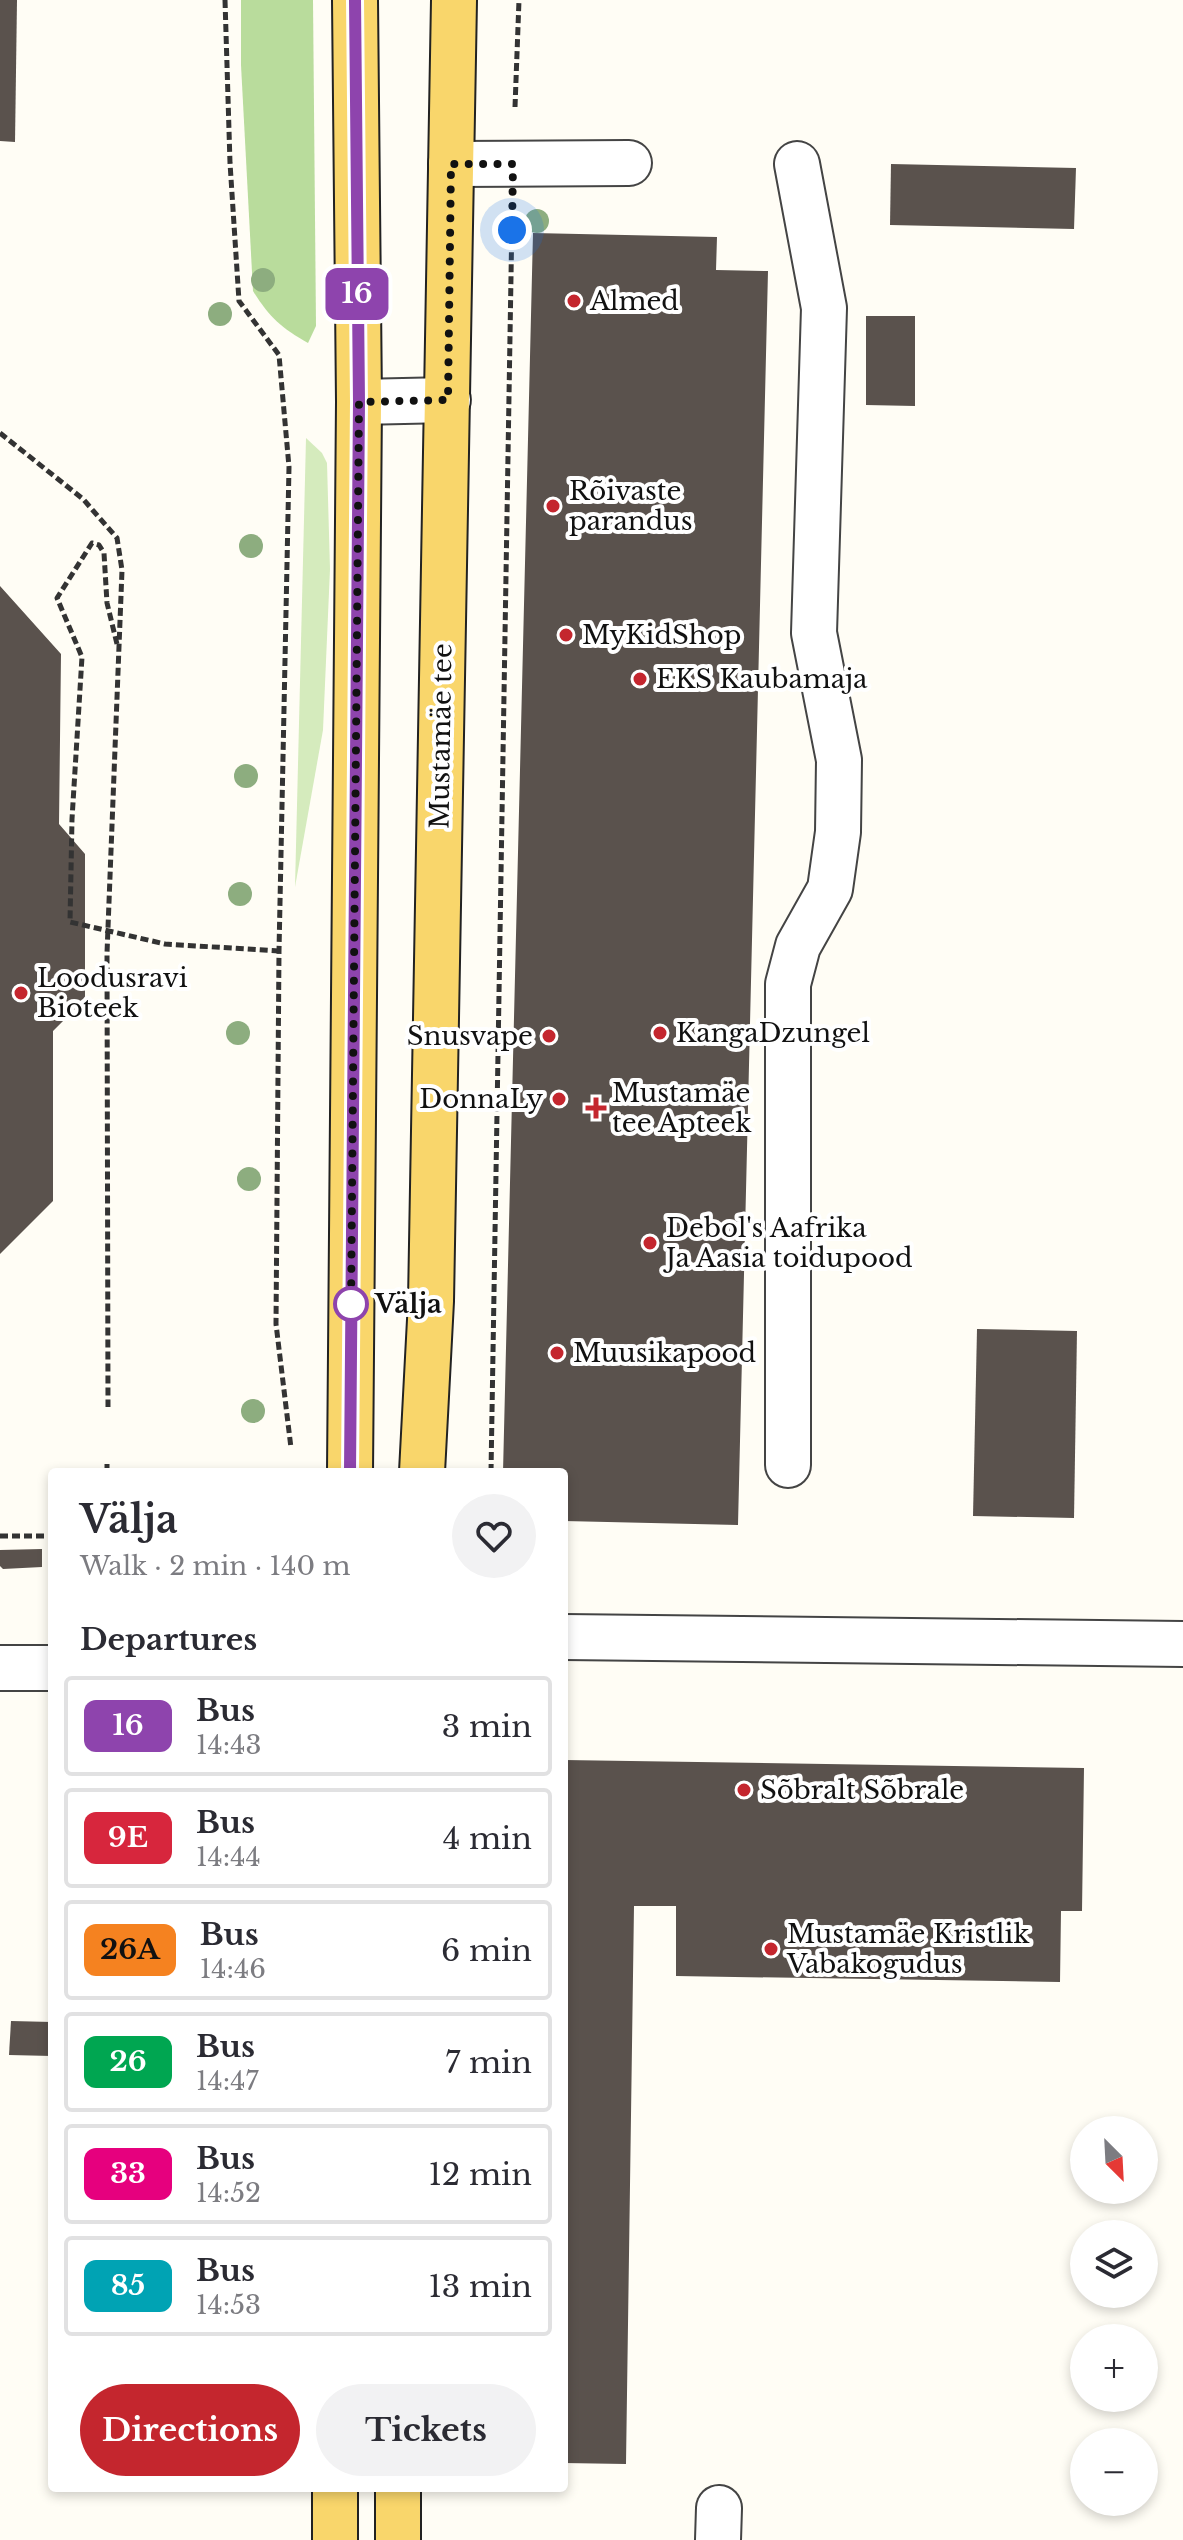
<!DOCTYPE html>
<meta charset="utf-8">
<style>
:root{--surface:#fff;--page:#f2f2f3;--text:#2b2b33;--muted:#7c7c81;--line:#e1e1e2;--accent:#c4262e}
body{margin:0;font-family:"Libre Baskerville",serif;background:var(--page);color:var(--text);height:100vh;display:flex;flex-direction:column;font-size:30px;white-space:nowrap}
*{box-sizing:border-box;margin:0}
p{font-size:26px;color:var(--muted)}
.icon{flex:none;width:44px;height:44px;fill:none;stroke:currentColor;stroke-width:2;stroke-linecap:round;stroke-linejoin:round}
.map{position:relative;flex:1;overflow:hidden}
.drawer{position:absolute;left:48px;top:1468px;width:520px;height:1024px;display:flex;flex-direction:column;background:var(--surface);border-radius:8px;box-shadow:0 4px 12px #0003}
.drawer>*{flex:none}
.badge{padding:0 16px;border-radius:12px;font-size:28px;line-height:52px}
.needle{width:52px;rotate:156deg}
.tools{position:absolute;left:1070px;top:2116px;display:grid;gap:16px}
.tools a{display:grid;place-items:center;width:88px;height:88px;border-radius:50%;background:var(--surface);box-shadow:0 4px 12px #0003;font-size:40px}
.you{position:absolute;width:40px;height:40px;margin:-20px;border:6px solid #fff;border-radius:50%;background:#1a73e8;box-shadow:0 0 0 12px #1a73e833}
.map>.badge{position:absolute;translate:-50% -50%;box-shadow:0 0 0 4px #fff}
h2{padding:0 32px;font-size:30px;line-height:72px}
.round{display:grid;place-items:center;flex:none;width:84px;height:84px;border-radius:42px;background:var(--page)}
.summary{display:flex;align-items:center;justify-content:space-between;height:136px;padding:0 32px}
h1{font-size:38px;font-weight:700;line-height:60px}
.primary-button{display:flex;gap:16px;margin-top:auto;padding:16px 32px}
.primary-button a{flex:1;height:92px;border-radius:48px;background:var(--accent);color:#fff;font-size:32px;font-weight:700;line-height:92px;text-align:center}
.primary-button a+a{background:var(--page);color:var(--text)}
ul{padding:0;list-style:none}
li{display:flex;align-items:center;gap:24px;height:100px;margin:0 16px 12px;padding:0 16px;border:4px solid var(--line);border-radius:8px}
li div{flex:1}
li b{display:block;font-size:30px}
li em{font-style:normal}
li .badge{min-width:88px;font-weight:700;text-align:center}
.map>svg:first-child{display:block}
</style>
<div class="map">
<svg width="1183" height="2540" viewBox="0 0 1183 2540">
<rect width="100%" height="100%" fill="#fffdf5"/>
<path fill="#d5ebbd" d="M306,438L322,453L327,463L330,569L323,730L295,887Z"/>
<path fill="#b9dc9c" d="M241,0H313L316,326L308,343C281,328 269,317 253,291L241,65Z"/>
<g fill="#5a524d">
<path d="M0,0H17L15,142L0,141Z"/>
<path d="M891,164L1076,168L1074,229L890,225Z"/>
<path d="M533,233L717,237L716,270L768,271L738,1525L564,1521V1472H503Z"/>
<path d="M866,316H915V406L866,405Z"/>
<path d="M0,586L61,654L59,824L85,854V999L53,1031V1201L0,1254Z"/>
<path d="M977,1329L1077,1331L1074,1518L973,1516Z"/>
<path d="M42,1549V1567L3,1569L0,1566V1550Z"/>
<path d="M564,1760L1084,1768L1082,1911H1061L1060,1982L676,1976V1906H634L626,2464L564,2463Z"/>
<path d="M11,2021L52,2022V2056L9,2055Z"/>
</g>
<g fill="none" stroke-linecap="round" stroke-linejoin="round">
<g stroke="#444" stroke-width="48">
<g id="minor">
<path d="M451,164L629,163"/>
<path d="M359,402L448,400"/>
<path d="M788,1465V984L798,946L830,889L838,832L839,760L814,633L824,308L797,164"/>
<path d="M564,1637L1183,1644"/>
<path d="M0,1668H52"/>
<path d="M718,2540L719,2508"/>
</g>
</g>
<g stroke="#222" stroke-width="48">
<g id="major">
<path d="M350,1472L359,402L355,0"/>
<path d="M422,1472L431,1301L454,0"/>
<path d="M335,2540V2488"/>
<path d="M398,2540V2488"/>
</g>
</g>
<g stroke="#333" stroke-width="5" stroke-dasharray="8 4" stroke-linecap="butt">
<path d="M225,0L230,163L239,301L279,355L289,467L279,951L276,1324L291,1448"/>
<path d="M515,107L519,0"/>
<path d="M0,433L83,499L117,538L122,570L107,953L108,1407"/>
<path d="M117,644L107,603L104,553L99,545L92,543L57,598L82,657L72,819L70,922L165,944L279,951"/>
<path d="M107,1472V1463"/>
<path d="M491,1472L512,217"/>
<path d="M0,1536H52"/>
</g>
<use href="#minor" stroke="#fff" stroke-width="44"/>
<use href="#major" stroke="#f9d66b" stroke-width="44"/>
</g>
<g fill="#8dad7f">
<circle cx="537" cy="221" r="12"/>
<circle cx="263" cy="280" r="12"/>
<circle cx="220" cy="314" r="12"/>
<circle cx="251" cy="546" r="12"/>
<circle cx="246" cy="776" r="12"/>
<circle cx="240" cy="894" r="12"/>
<circle cx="238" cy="1033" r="12"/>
<circle cx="249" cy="1179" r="12"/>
<circle cx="253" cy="1411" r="12"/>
</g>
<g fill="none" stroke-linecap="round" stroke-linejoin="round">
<g stroke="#fff" stroke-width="18">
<path id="line" d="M350,1472L359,402L355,0"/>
</g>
<use href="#line" stroke="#8e44ad" stroke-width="12"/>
<path stroke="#111" stroke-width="8" stroke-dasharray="0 14.4" d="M351,1304V1308L359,402L448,400L451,164H513L512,230"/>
</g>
<g fill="#c4262e" stroke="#fff" stroke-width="3">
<circle cx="574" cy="301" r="8"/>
<circle cx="553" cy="506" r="8"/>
<circle cx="566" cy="635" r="8"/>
<circle cx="640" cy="679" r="8"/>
<circle cx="21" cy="993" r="8"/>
<circle cx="660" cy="1033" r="8"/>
<circle cx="549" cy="1036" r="8"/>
<circle cx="559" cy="1099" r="8"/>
<path d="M592 1096h8v8h8v8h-8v8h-8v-8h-8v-8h8z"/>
<circle cx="650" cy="1243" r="8"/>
<circle cx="557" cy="1353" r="8"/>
<circle cx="744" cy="1790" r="8"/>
<circle cx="771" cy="1949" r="8"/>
</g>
<circle fill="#fff" stroke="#8e44ad" stroke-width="4" cx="351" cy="1304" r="16"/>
<g text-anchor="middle" stroke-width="8" stroke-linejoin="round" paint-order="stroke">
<g font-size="26" fill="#111" stroke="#fff" text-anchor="start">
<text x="590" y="310">Almed</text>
<text x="569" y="500">Rõivaste<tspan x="569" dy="30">parandus</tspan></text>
<text x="582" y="644">MyKidShop</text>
<text x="656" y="688">EKS Kaubamaja</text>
<text x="37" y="987">Loodusravi<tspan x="37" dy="30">Bioteek</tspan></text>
<text x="676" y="1042">KangaDzungel</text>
<text x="533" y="1045" text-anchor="end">Snusvape</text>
<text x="612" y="1102">Mustamäe<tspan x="612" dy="30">tee Apteek</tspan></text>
<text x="543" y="1108" text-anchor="end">DonnaLy</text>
<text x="666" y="1237">Debol's Aafrika<tspan x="666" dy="30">Ja Aasia toidupood</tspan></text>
<text x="573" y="1362">Muusikapood</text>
<text x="760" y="1799">Sõbralt Sõbrale</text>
<text x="787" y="1943">Mustamäe Kristlik<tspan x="787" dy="30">Vabakogudus</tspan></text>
</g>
<g font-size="26" fill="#111" stroke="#fff">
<text transform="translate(441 736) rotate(-89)" y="9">Mustamäe tee</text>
</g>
<g font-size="26" font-weight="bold" fill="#111" stroke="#fff" text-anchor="start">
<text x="375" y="1313">Välja</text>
</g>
</g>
</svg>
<div class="tools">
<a><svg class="needle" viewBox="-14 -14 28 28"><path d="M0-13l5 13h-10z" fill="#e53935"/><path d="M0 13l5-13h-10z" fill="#7c7c81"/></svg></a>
<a><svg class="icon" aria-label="layers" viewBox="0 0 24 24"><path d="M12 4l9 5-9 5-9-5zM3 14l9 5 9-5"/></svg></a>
<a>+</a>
<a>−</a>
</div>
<div class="you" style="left:512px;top:230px"></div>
<b class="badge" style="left:357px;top:294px;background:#8e44ad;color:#fff">16</b>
<section class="drawer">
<div class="summary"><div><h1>Välja</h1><p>Walk · 2 min · 140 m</p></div><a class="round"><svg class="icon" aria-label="heart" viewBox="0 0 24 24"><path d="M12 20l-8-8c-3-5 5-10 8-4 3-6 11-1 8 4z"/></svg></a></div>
<h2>Departures</h2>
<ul>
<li><span class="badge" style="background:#8e44ad;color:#fff">16</span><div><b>Bus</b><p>14:43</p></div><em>3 min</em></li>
<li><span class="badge" style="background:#d7263d;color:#fff">9E</span><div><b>Bus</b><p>14:44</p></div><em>4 min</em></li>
<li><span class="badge" style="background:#f58220;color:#111">26A</span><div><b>Bus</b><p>14:46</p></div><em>6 min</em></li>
<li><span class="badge" style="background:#00a651;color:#fff">26</span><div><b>Bus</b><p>14:47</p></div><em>7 min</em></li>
<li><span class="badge" style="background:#e6007e;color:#fff">33</span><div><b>Bus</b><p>14:52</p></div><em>12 min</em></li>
<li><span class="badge" style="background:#00a3b4;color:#fff">85</span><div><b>Bus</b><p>14:53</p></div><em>13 min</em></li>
</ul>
<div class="primary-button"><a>Directions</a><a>Tickets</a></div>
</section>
</div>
